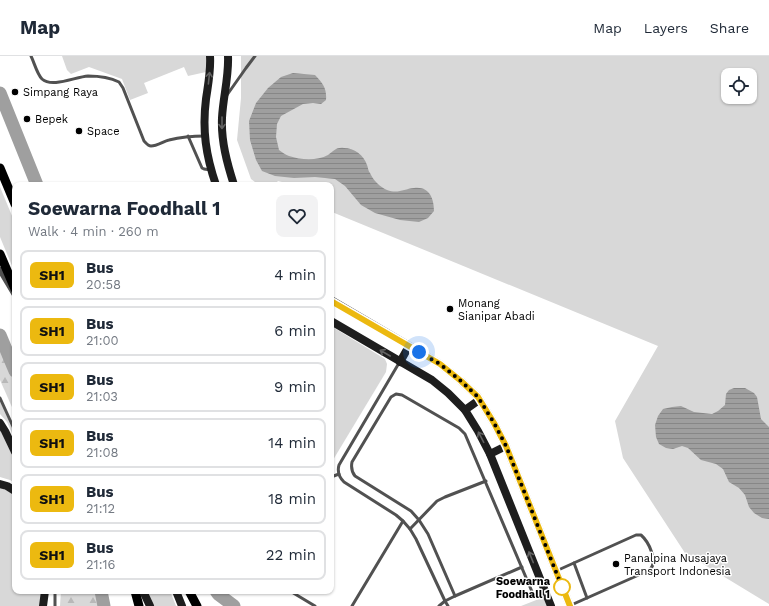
<!DOCTYPE html>
<meta charset="utf-8">
<style>
:root{--surface:#fff;--page:#f2f2f3;--text:#1f2937;--muted:#747a83;--line:#e0e1e3}
body{margin:0;font-family:"Work Sans",sans-serif;background:var(--page);color:var(--text);height:100vh;display:flex;flex-direction:column;font-size:15px;white-space:nowrap}
*{box-sizing:border-box;margin:0}
p{font-size:13px;color:var(--muted)}
.icon{flex:none;width:22px;height:22px;fill:none;stroke:currentColor;stroke-width:2;stroke-linecap:round;stroke-linejoin:round}
.map{position:relative;flex:1;overflow:hidden}
.panel{position:absolute;left:12px;top:126px;width:322px;height:412px;display:flex;flex-direction:column;background:var(--surface);border-radius:8px;box-shadow:0 1px 3px #0004}
.panel>*{flex:none}
.badge{padding:0 8px;border-radius:6px;font-size:14px;line-height:26px}
.fabs{position:absolute;left:721px;top:12px;display:grid;gap:8px}
.fabs a{display:grid;place-items:center;width:36px;height:36px;border-radius:8px;background:var(--surface);box-shadow:0 1px 3px #0004;font-size:20px}
.you{position:absolute;width:20px;height:20px;margin:-10px;border:3px solid #fff;border-radius:50%;background:#1a73e8;box-shadow:0 0 0 6px #1a73e833}
.map>.badge{position:absolute;translate:-50% -50%;box-shadow:0 0 0 2px #fff}
.round{display:grid;place-items:center;flex:none;width:42px;height:42px;border-radius:8px;background:var(--page)}
.headline{display:flex;align-items:center;justify-content:space-between;height:68px;padding:0 16px}
h1{font-size:19px;font-weight:700;line-height:30px}
ul{padding:0;list-style:none}
li{display:flex;align-items:center;gap:12px;height:50px;margin:0 8px 6px;padding:0 8px;border:2px solid var(--line);border-radius:8px}
li div{flex:1}
li b{display:block;font-size:15px}
li em{font-style:normal}
li .badge{min-width:44px;font-weight:700;text-align:center}
header{display:flex;align-items:center;gap:24px;box-sizing:border-box;height:56px;padding:0 20px;background:var(--surface);border-bottom:1px solid var(--line)}
header strong{font-size:19px}
nav{display:flex;gap:22px;margin-inline-start:auto;font-size:14px}
.map>svg:first-child{display:block}
</style>
<header>
<strong>Map</strong>
<nav><a>Map</a><a>Layers</a><a>Share</a></nav>
</header>
<div class="map">
<svg width="769" height="550" viewBox="0 0 769 550">
<defs>
<pattern id="forest-firs" width="22" height="20" patternUnits="userSpaceOnUse"><rect width="22" height="20" fill="#d8d8d8"/><path d="M5 1l3.5 6h-7zM16 11l3.5 6h-7z" fill="#b8b8b8"/></pattern>
<pattern id="water-rules" width="6" height="5" patternUnits="userSpaceOnUse"><rect width="6" height="5" fill="#9f9f9f"/><path d="M0 2.5h6" fill="none" stroke="#878787"/></pattern>
</defs>
<rect width="100%" height="100%" fill="#fff"/>
<g fill="#d8d8d8" fill-rule="evenodd">
<path d="M62,0H207L206,16L188,20L184,11L144,27L148,37L130,44L122,23L89,11L71,18L67,14Z"/>
<path d="M241,0H769V548L685,497L623,402L615,365L658,290L332,156L331,155V129H294L278,125L274,129H259L251,123L237,84L241,42ZM728,19H750V41H728Z"/>
<path d="M0,131L15,167V217L0,181Z"/>
<path d="M331,270L385,303L387,308L386,316L333,404L331,405Z"/>
<path d="M0,344L15,378V384L7,366L0,358Z"/>
<path d="M0,374L15,404V427L10,424L0,421Z"/>
<path d="M0,431L15,439V535H42L41,550H0Z"/>
<path d="M146,535H170L176,550H152Z"/>
<path d="M544,541L548,550H521Z"/>
</g>
<g fill="url(#forest-firs)">
<path d="M0,284L15,319V358L0,324Z"/>
<path d="M61,535H99L102,550H60Z"/>
</g>
<g fill="url(#water-rules)">
<path d="M293,17L315,19C323,27 327,33 326,44L321,48L313,47L303,48L281,60L277,68L276,81L279,94C282,96 286,99 289,100C301,104 317,105 328,99C334,95 336,91 344,92C354,92 364,99 367,109C368,111 368,115 370,117C373,124 380,131 387,134C398,138 404,133 414,132C429,130 434,142 434,155L428,162L419,166L400,164L375,157L361,149L345,130L335,123L315,121L294,122L275,120L262,115L256,104L250,84L249,65L256,47L268,32L281,21Z"/>
<path d="M734,332H745L754,337L757,341L761,363L769,371V463L762,462L754,457L749,451L745,439L739,432L729,426L723,413L716,408L701,404L688,392L682,390L673,393L666,392L659,388L656,381L655,369L658,360L663,353L672,351L681,350L694,356L712,358L718,355L725,349L726,338L729,334Z"/>
</g>
<g fill="none" stroke-linecap="round" stroke-linejoin="round">
<g stroke="#9f9f9f" stroke-width="13">
<path d="M0,37L37,129"/>
<path d="M0,279L15,315"/>
<path d="M101,535L104,550"/>
<path d="M216,535L218,538L234,550"/>
</g>
<g stroke="#515151" stroke-width="3">
<path d="M31,0C34,6 37,18 42,23C52,32 75,21 88,20C98,20 109,21 119,26L123,32L144,85C146,87 148,90 151,90C157,90 164,85 169,84C181,81 193,80 205,80"/>
<path d="M227,39L246,12L255,0"/>
<path d="M188,80L202,112L204,113L211,114"/>
<path d="M399,307L339,409C337,416 339,421 344,426L396,459L403,465L410,473L416,483L445,545L439,550"/>
<path d="M0,342L15,375"/>
<path d="M331,421L339,418"/>
<path d="M410,473L437,445L445,441L486,425"/>
<path d="M574,507L587,542"/>
<path d="M556,515L636,479H641C649,486 658,505 650,514L571,549"/>
<path d="M290,535L315,550"/>
<path d="M455,540L428,478L419,464L411,455L355,420C351,415 351,411 352,406L391,341L396,338L402,339L459,372L465,378L533,538"/>
<path d="M55,550V535"/>
<path d="M352,550L403,465"/>
<path d="M448,550L445,545L455,540L522,511"/>
</g>
<path stroke="#515151" stroke-width="6" d="M0,214L15,239"/>
<g stroke="#1e1e1e" stroke-width="8">
<path d="M210,0C211,15 208,29 206,43C202,74 206,100 216,129"/>
<path d="M228,0C229,21 223,41 222,62C221,85 227,107 234,129"/>
<path d="M331,244L440,308L461,325L478,341L494,367L506,390L570,550"/>
<path d="M331,265L432,324L448,337L465,354L478,375L490,398L551,550"/>
<path d="M400,306L409,290"/>
<path d="M465,354L479,344"/>
<path d="M0,367L5,375L15,396"/>
<path d="M490,398L506,390"/>
<path d="M0,428L7,430L15,435"/>
<path d="M143,535L150,550"/>
<path d="M176,535L182,550"/>
<path d="M43,550L45,535"/>
</g>
<g stroke="#000" stroke-width="9">
<path d="M0,112L15,148"/>
<path d="M0,198L15,233"/>
<path d="M135,535L139,550"/>
<path d="M189,535L197,550"/>
</g>
</g>
<defs><path id="oneway-shaft" d="M-6 0H5M1.5-3L5.5 0L1.5 3" fill="none" stroke-width="1.6" stroke-linecap="round" stroke-linejoin="round"/></defs>
<g stroke="#626262">
<use href="#oneway-shaft" transform="translate(209 22) rotate(-84)"/>
<use href="#oneway-shaft" transform="translate(222 67) rotate(90)"/>
<use href="#oneway-shaft" transform="translate(385 297) rotate(-150)"/>
<use href="#oneway-shaft" transform="translate(481 381) rotate(-117)"/>
<use href="#oneway-shaft" transform="translate(531 501) rotate(-112)"/>
</g>
<g fill="none" stroke-linecap="round" stroke-linejoin="round">
<g stroke="#fff" stroke-width="9">
<path id="line" d="M331,245L440,308L461,325L478,341L494,367L506,390L570,550"/>
</g>
<use href="#line" stroke="#ecb910" stroke-width="6"/>
<path stroke="#000" stroke-width="4" stroke-dasharray="0 7.2" d="M419,296L440,308L461,325L478,341L494,367L506,390L562,531"/>
</g>
<g fill="#000" stroke="#fff" stroke-width="1.5">
<circle cx="15" cy="36" r="4"/>
<circle cx="27" cy="63" r="4"/>
<circle cx="79" cy="75" r="4"/>
<circle cx="450" cy="253" r="4"/>
<circle cx="616" cy="508" r="4"/>
</g>
<circle fill="#fff" stroke="#ecb910" stroke-width="2" cx="562" cy="531" r="8"/>
<g text-anchor="middle" stroke-width="3" stroke-linejoin="round" paint-order="stroke">
<g font-size="11" fill="#000" stroke="#fff" text-anchor="start">
<text x="23" y="40">Simpang Raya</text>
<text x="35" y="67">Bepek</text>
<text x="87" y="79">Space</text>
<text x="458" y="251">Monang<tspan x="458" dy="13">Sianipar Abadi</tspan></text>
<text x="624" y="506">Panalpina Nusajaya<tspan x="624" dy="13">Transport Indonesia</tspan></text>
</g>
<g font-size="11" font-weight="bold" fill="#000" stroke="#fff" text-anchor="end">
<text x="550" y="529">Soewarna<tspan x="550" dy="13">Foodhall 1</tspan></text>
</g>
</g>
</svg>
<div class="fabs">
<a><svg class="icon" aria-label="locate" viewBox="0 0 24 24"><circle cx="12" cy="12" r="6"/><path d="M12 2v4M12 18v4M2 12h4M18 12h4"/></svg></a>
</div>
<div class="you" style="left:419px;top:296px"></div>
<section class="panel">
<div class="headline"><div><h1>Soewarna Foodhall 1</h1><p>Walk · 4 min · 260 m</p></div><a class="round"><svg class="icon" aria-label="heart" viewBox="0 0 24 24"><path d="M12 20l-8-8c-3-5 5-10 8-4 3-6 11-1 8 4z"/></svg></a></div>
<ul>
<li><span class="badge" style="background:#ecb910;color:#111">SH1</span><div><b>Bus</b><p>20:58</p></div><em>4 min</em></li>
<li><span class="badge" style="background:#ecb910;color:#111">SH1</span><div><b>Bus</b><p>21:00</p></div><em>6 min</em></li>
<li><span class="badge" style="background:#ecb910;color:#111">SH1</span><div><b>Bus</b><p>21:03</p></div><em>9 min</em></li>
<li><span class="badge" style="background:#ecb910;color:#111">SH1</span><div><b>Bus</b><p>21:08</p></div><em>14 min</em></li>
<li><span class="badge" style="background:#ecb910;color:#111">SH1</span><div><b>Bus</b><p>21:12</p></div><em>18 min</em></li>
<li><span class="badge" style="background:#ecb910;color:#111">SH1</span><div><b>Bus</b><p>21:16</p></div><em>22 min</em></li>
</ul>
</section>
</div>
